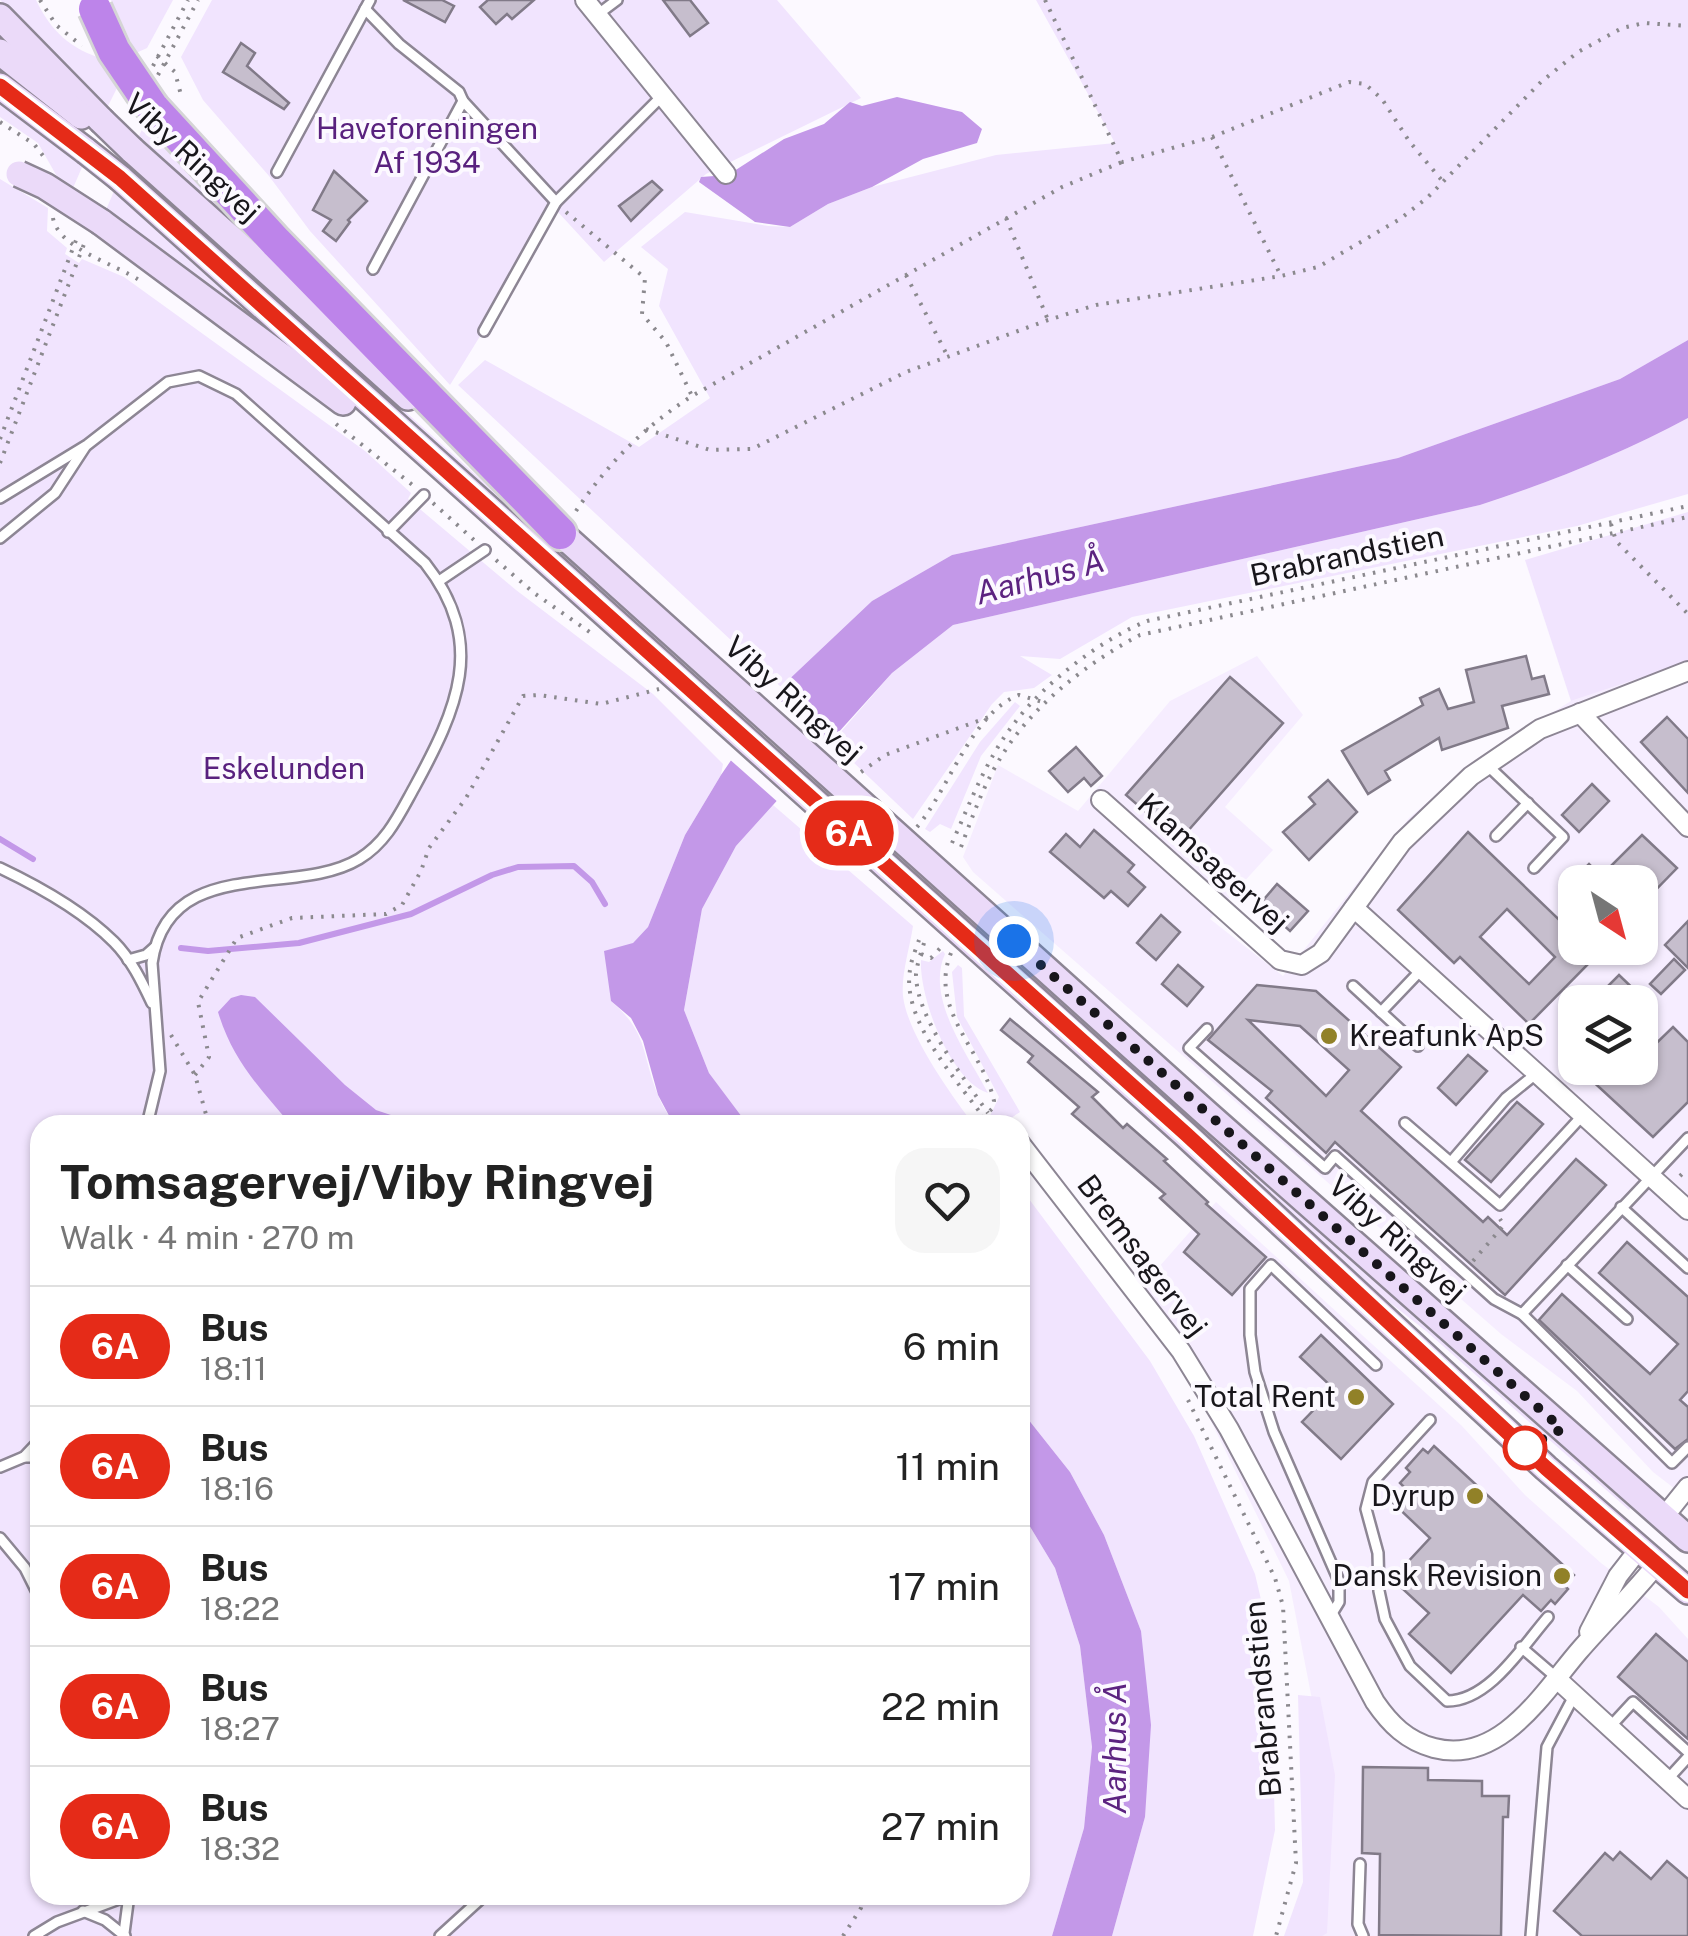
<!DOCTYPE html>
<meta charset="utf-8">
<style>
:root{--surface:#fff;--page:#f6f6f6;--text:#222;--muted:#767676;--line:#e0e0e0}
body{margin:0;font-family:"Public Sans",sans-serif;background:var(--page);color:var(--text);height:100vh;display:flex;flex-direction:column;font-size:38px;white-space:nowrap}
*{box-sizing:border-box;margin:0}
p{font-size:32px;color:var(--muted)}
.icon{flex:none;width:55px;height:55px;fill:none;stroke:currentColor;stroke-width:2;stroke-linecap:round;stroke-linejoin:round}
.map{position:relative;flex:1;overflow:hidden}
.sheet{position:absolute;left:30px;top:1115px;width:1000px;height:790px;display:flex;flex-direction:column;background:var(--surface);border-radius:30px;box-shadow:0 2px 8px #0004}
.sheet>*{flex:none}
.badge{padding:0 20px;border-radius:32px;font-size:35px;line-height:65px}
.needle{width:65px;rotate:144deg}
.buttons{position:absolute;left:1558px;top:865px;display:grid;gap:20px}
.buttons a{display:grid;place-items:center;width:100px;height:100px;border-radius:20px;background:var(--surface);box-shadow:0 2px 8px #0004;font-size:50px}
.you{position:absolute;width:50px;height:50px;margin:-25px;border:8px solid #fff;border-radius:50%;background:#1a73e8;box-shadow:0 0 0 15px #1a73e833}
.map>.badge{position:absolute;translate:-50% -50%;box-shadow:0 0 0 5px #fff}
.round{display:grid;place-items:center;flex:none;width:105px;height:105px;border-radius:30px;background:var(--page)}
.headline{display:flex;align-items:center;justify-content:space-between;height:170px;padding:0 30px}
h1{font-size:48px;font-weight:700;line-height:75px}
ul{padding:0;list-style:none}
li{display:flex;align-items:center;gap:30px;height:120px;padding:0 30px;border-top:2px solid var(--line)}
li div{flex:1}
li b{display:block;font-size:38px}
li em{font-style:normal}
li .badge{min-width:110px;font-weight:700;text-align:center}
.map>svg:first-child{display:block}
</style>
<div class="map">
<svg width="1688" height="1936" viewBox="0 0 1688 1936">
<rect width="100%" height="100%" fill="#fcf9ff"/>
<g fill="#f6edff" fill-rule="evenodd">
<path d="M1257,656L1303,715L1225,807L1273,850L1210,919L1283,976L1409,818L1479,758L1571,701L1688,662V1499L1653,1472L1577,1391L1501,1334L973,872L963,857L998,765L1078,811L1170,701ZM1575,882H1640V948H1575ZM1575,1002H1640V1068H1575Z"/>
<path d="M1216,1202L1462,1426L1525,1495L1601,1563L1659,1607L1688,1639V1936H1320L1328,1782L1289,1581L1144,1284Z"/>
</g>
<g fill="#f1e4fe">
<path d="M0,0H36C50,30 71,50 104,59L119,84L107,108Z"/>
<path d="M111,0H173L147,48L136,53Z"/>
<path d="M212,0H777L861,98L706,174L604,262L557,211L450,385L310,231L269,176L203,100L181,57Z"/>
<path d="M1036,0H1688V340L1620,379L1398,458L952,555L872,601L781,687L458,385L485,360L639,447L710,398L659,306L668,269L641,247L685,212L768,226L790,227L828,204L872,187L996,155L1115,143Z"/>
<path d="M0,102L83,165L73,188L59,180L38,143L0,117Z"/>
<path d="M146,121L266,254L138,138Z"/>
<path d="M128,163L766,735L762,739L126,168Z"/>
<path d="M0,179L48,208L47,231L67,248L65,254L79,263L82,259L124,277L365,451L411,493L408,499L516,590L653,694L723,764L721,775L685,835L648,927L633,943L611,1001C649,1034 641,1053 658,1095C662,1106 669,1115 674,1125H421L376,1110L374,1125H40V1895H1020V1510L1055,1568L1080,1646L1092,1747L1084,1828L1052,1936H0Z"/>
<path d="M114,191L242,305L237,312L106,210Z"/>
<path d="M1688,418V494L1577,526L1132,617L1060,659L1020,656L1052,675L1034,688L1004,692L992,704L913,819L832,742L892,673L953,625L1480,505C1553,481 1621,454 1688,418Z"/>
<path d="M1688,512V662L1571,701L1525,560Z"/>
<path d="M1015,702L1020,706L981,756L951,829L940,824L930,832L925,829L980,742Z"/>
<path d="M794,760L1632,1506L1629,1510L1426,1331L1366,1284L1184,1116L790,765Z"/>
<path d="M773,805L913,926C910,947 901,974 903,996C907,1033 951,1095 974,1125H748L709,1073L684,1010L702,909L736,846Z"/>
<path d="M943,951L945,954C925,998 968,1055 988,1093C950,1081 919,997 921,960L929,962Z"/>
<path d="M958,965L962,968L964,1016L1020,1112L1001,1125H995L990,1116L999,1097L957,1017L952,972Z"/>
<path d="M1020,1187L1150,1361L1194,1436L1255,1574L1270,1638L1275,1830L1253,1936H1112L1145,1817L1141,1631L1104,1535L1070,1472L1020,1409Z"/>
<path d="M1298,1695L1320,1697L1335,1775L1327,1933L1322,1936H1284L1303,1882Z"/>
</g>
<g fill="#c398e8">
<path d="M897,97L962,112L982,129L977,143L923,159L872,187L828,204L790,227L755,222L699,182L701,177L728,175L784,139L824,124L850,102L862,106Z"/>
<path d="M1688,340V418C1621,454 1553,481 1480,505L953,625L892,673L736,846L702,909L684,1010L709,1073L748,1125H674L658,1095L643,1041L631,1018L611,1001L604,951L633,943L648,927L685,835L721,775L781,687L872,601L952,555L1398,458L1620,379Z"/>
<path d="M241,995L255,997L345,1085L376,1110L421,1125H291C259,1087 233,1061 218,1012L231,998Z"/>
<path d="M1020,1409L1070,1472L1104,1535L1141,1631L1151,1725L1145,1817L1112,1936H1052L1084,1828L1092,1747L1080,1646L1055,1568L1020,1510Z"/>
</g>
<path fill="#fcf9ff" d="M773,694L832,747L780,804L727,757Z"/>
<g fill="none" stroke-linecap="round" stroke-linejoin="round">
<g stroke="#c398e8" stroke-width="6">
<path d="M0,839L33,859"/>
<path d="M181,948L208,951L299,943L411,914L492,875L518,867L574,866L592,882L605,904"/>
</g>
</g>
<g fill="#c6becd" stroke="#817a88" stroke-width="2.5" fill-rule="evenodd">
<path d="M403,0H442L454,6L445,22Z"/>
<path d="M488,0H534L512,19L507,14L496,24L480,7Z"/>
<path d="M663,0H690L708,23L690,36Z"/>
<path d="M241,43L255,53L247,66L289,103L284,109L223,72Z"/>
<path d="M334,171L367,201L348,220L350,222L336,241L323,231L331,220L313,210Z"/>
<path d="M652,181L662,190L631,221L619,206Z"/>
<path d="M1526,656L1532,679L1544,676L1549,694L1502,706L1508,728L1442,750L1439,738L1385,771L1390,780L1368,794L1342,751L1423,705L1420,698L1439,689L1448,709L1474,702L1466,670Z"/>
<path d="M1230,677L1283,723L1179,841L1126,795Z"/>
<path d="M1667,717L1688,739V793L1641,742Z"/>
<path d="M1076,747L1102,776L1091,786L1084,778L1068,792L1049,771Z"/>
<path d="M1328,780L1357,812L1309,860L1283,832L1315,804L1309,797Z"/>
<path d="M1592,784L1609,801L1579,832L1562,815Z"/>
<path d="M1094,830L1134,865L1128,872L1145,887L1128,906L1111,891L1104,898L1050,852L1066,834L1080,847Z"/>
<path d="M1468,832L1575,935V948H1588L1596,956L1529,1024L1460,957L1454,963L1398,910ZM1507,909L1555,957L1529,984L1480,937Z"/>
<path d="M1642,835L1677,868L1640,906V882H1571L1589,864L1601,876Z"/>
<path d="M1277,884L1308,911L1290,931L1260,904Z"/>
<path d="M1161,915L1180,932L1156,960L1137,943Z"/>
<path d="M1688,921V968L1665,945Z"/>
<path d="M1674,959L1685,970L1661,994L1650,984Z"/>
<path d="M1178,965L1203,987L1187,1006L1162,984Z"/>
<path d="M1619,975L1647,1002H1592Z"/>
<path d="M1257,985L1316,991L1401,1067L1361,1111L1483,1222L1488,1217L1507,1235L1576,1159L1606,1185L1505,1295L1335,1142L1326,1153L1266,1098L1272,1091L1208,1040ZM1248,1020L1300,1026L1349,1070L1326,1096Z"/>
<path d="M1010,1019L1098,1092L1092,1097L1123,1128L1127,1124L1167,1159L1164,1161L1208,1202L1206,1204L1266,1257L1232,1295L1184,1252L1199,1234L1160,1198L1165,1194L1072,1114L1079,1107L1028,1062L1033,1056L1001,1030Z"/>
<path d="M1673,1027L1688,1042V1102L1653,1137L1587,1076L1596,1068H1640V1059Z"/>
<path d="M1468,1055L1487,1071L1456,1105L1438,1088Z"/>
<path d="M1517,1102L1543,1124L1491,1182L1465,1160Z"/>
<path d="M1627,1242L1688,1297V1391L1680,1400L1688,1407V1439L1675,1449L1539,1320L1562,1294L1650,1374L1678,1344L1599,1273Z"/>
<path d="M1321,1335L1393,1404L1341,1459L1302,1422L1334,1389L1300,1357Z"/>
<path d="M1434,1446L1574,1575L1564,1585L1568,1589L1555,1604L1551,1600L1541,1611L1523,1595L1451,1673L1409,1634L1429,1613L1392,1579L1430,1538L1392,1502L1405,1488L1400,1483L1410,1472L1406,1468L1423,1449L1428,1453Z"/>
<path d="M1656,1634L1688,1662V1739L1618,1677Z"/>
<path d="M1363,1767L1428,1768V1780L1482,1781V1796H1509L1508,1817H1503L1501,1936L1379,1935L1380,1854L1362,1853Z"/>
<path d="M1620,1852L1651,1879L1667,1861L1688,1879V1936H1582L1554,1911L1605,1853L1613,1860Z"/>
</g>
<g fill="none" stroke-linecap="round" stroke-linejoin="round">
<g stroke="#8d8694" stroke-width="14">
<g id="service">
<path d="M365,9L399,44L459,92L463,101L556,202"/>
<path d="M597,15L617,0"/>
<path d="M277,172L370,0"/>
<path d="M373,269L463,101"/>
<path d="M484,331L556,202L661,97"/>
<path d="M0,498L87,445L168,382L199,376L236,394L425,563C488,643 457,709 414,788C399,815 387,842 359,859C295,898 168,853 152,963L160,1071L147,1125"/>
<path d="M388,532L424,495"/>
<path d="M0,538L55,493L85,447"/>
<path d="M439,581L485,550"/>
<path d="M1487,765L1563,837L1534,868"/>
<path d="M1496,836L1528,803"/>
<path d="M0,868C38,886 84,912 114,942C131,959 142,982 152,1003"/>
<path d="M128,960L146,955L155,947"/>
<path d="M1353,986L1418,1046"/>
<path d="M1381,1012L1422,969"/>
<path d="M1207,1029L1189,1048L1325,1168L1335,1156L1494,1299L1522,1314L1672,1463L1688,1447"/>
<path d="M1405,1123L1500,1205L1583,1115"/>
<path d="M1451,1162L1506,1098L1537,1073"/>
<path d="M1621,1207L1688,1268"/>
<path d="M1567,1265L1627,1319"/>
<path d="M1522,1314L1688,1138"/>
<path d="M1430,1420L1373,1482L1366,1509L1378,1553L1379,1591L1385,1619L1410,1666L1447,1701C1489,1701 1522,1647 1548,1617"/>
<path d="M24,1457H40"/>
<path d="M0,1467L24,1457L40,1440"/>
<path d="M0,1538L25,1568L40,1598"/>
<path d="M1331,1615L1339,1602V1581L1274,1432L1255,1372L1250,1335V1289L1271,1265L1376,1365"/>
<path d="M1521,1647L1557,1678"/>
<path d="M1609,1728L1633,1702L1688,1752"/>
<path d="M1667,1780L1688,1757"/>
<path d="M1360,1864L1358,1924L1363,1936"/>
<path d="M83,1911L105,1920L125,1936"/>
<path d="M124,1933L129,1895"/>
<path d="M34,1936L57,1922L130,1895"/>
<path d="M440,1936L485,1895"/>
<path d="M1531,1936L1547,1747L1574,1696"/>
</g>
</g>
<g stroke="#8d8694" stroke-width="22">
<g id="minor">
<path d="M585,0L726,174"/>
<path d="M1580,713L1688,827"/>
<path d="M1101,800L1280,960L1302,965L1321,953L1402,842L1471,776L1540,729L1688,671"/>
<path d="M1354,908L1688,1210"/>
<path d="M1020,1143L1181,1351L1229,1429L1375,1702C1390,1724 1407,1741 1434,1748C1500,1765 1543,1693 1579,1651C1605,1621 1632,1595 1657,1564"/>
<path d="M1663,1518L1688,1487"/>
<path d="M1589,1632L1618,1576L1639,1549"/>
<path d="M1557,1679L1688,1799"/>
</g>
</g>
<g stroke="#8d8694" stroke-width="30">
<g id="secondary">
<path d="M0,17L101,120"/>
<path d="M0,52L81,116"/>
<path d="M0,86L86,151"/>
<path d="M132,150L408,397"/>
<path d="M120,178L1186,1135L1546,1468L1688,1591"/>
<path d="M101,222L343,402"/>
<path d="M546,520L1206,1113L1688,1539"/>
</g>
</g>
<g stroke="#d5d5d6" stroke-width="38">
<path id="motorway" d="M152,107L276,242L560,533"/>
</g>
<g stroke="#8b898e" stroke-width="4" stroke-dasharray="2.5 8" stroke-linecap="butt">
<path d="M40,0L56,25L82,46"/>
<path d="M1045,0L1122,162L1212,137L1349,82L1365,84L1382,99L1409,141L1444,183"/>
<path d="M157,56L175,72L182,99"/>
<path d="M153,66L188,0"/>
<path d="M158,75L198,0"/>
<path d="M0,122L34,144L47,161"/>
<path d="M1212,137L1281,276"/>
<path d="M566,212L645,278L642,314L666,342L692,396"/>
<path d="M53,218C58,248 115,264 139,280"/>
<path d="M1006,218L1048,320"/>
<path d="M906,275L947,355"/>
<path d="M336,424L415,487"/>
<path d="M646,429L710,450L752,449L906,372L1048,320L1096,305L1281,276L1318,267L1400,219L1427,198L1541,82L1578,52L1622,28L1644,23L1688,26"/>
<path d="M0,439L78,235"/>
<path d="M0,463L86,239"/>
<path d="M433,503L474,540"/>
<path d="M576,511C608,463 644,427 692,396L1062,187L1122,162"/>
<path d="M1611,524L1616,541L1688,614"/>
<path d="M496,560L534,593L591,633"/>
<path d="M861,772L885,755L989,717"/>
<path d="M917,827C948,791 972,712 1019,695L1046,703"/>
<path d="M952,843C970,803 986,760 1013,725C1043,684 1100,640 1147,621L1688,506"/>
<path d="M961,847C972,818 982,789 998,762C1029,708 1085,664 1140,635L1688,517"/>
<path d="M919,940C916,949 911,960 910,970C901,1023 962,1085 989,1125"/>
<path d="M924,943C921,953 917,964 916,974C916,1018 964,1078 988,1113"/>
<path d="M951,953C928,1009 983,1050 994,1101L993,1108L983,1117"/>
<path d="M921,954L931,958L944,944"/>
<path d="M171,1035L195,1075L209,1125"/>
<path d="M195,1075L209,1057L198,1002L237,938L292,918L386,914L402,905L421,871L429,848L466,798L523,696L539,695L601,704L659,689"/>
<path d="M1680,1176L1687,1169"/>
<path d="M1473,1261L1504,1225L1500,1219"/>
<path d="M1188,1400L1275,1578L1283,1606L1296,1863L1276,1936"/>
<path d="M843,1936L861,1908L864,1895"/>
</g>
<use href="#service" stroke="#fff" stroke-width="9"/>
<use href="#minor" stroke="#fff" stroke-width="18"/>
<use href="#secondary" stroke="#ebdaf9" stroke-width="25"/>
<use href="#motorway" stroke="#bd84ea" stroke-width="32"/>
<g stroke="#8d8694" stroke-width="30" stroke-linecap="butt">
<g id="secondary-bridge">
<path d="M101,120L132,150"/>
<path d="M86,151L120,178"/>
<path d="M19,174L45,186L101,222"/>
</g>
</g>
<g stroke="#d5d5d6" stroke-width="38" stroke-linecap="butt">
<path id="motorway-bridge" d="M95,9L114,51L152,107"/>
</g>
<use href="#secondary-bridge" stroke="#ebdaf9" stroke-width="25"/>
<use href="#motorway-bridge" stroke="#bd84ea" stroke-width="32"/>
</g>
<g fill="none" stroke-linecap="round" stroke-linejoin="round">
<g stroke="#fff" stroke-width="22">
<path id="line" d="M0,86L120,178L1186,1134L1546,1468L1688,1591"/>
</g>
<use href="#line" stroke="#e52b18" stroke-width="15"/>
<path stroke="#18161b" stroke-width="10" stroke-dasharray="0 18" d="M1014,941L1562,1429L1525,1448"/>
</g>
<g fill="#918128" stroke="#fcf9ff" stroke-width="4">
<circle cx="1329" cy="1036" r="10"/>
<circle cx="1356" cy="1397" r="10"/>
<circle cx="1475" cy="1496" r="10"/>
<circle cx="1562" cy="1576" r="10"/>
</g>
<circle fill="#fff" stroke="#e52b18" stroke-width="5" cx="1525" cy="1448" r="20"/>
<g text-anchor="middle" stroke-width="8" stroke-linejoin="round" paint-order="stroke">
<g font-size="30" fill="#59217e" stroke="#fcf9ff">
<text x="427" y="139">Haveforeningen<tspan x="427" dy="34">Af 1934</tspan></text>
<text x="284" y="779">Eskelunden</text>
</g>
<g font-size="30" fill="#18161b" stroke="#fcf9ff">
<text transform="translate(192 158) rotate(43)" y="10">Viby Ringvej</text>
<text transform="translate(1347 556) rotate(-12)" y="10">Brabrandstien</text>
<text transform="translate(793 700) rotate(42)" y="10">Viby Ringvej</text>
<text transform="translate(1213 863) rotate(42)" y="10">Klamsagervej</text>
<text transform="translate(1397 1239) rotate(42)" y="10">Viby Ringvej</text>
<text transform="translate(1142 1256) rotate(53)" y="10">Bremsagervej</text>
<text transform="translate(1263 1699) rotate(-95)" y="10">Brabrandstien</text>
</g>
<g font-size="30" fill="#18161b" stroke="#fcf9ff" text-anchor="end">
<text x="1349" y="1046" text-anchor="start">Kreafunk ApS</text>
<text x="1336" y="1407">Total Rent</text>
<text x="1455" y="1506">Dyrup</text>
<text x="1542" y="1586">Dansk Revision</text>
</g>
<g font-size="32" font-style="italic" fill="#5c2380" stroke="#fcf9ff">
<text transform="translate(1040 577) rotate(-15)" y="11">Aarhus Å</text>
<text transform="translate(1115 1748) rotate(-90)" y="11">Aarhus Å</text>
</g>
</g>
</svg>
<div class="buttons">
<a><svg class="needle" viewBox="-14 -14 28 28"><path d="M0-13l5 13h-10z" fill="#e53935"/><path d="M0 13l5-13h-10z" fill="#767676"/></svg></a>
<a><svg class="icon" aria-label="layers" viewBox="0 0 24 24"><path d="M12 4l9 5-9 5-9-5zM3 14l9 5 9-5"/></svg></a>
</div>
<div class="you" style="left:1014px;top:941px"></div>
<b class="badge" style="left:849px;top:833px;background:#e52b18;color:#fff">6A</b>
<section class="sheet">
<div class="headline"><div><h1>Tomsagervej/Viby Ringvej</h1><p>Walk · 4 min · 270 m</p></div><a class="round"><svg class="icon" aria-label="heart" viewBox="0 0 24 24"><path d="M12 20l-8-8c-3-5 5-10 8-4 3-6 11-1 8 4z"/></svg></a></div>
<ul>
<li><span class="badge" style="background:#e52b18;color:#fff">6A</span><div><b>Bus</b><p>18:11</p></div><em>6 min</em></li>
<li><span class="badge" style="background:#e52b18;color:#fff">6A</span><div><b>Bus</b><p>18:16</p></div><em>11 min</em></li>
<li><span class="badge" style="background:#e52b18;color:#fff">6A</span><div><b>Bus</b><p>18:22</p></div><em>17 min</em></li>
<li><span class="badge" style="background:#e52b18;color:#fff">6A</span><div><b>Bus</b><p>18:27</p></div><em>22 min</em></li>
<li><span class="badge" style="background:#e52b18;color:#fff">6A</span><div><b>Bus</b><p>18:32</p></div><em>27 min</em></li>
</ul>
</section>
</div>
